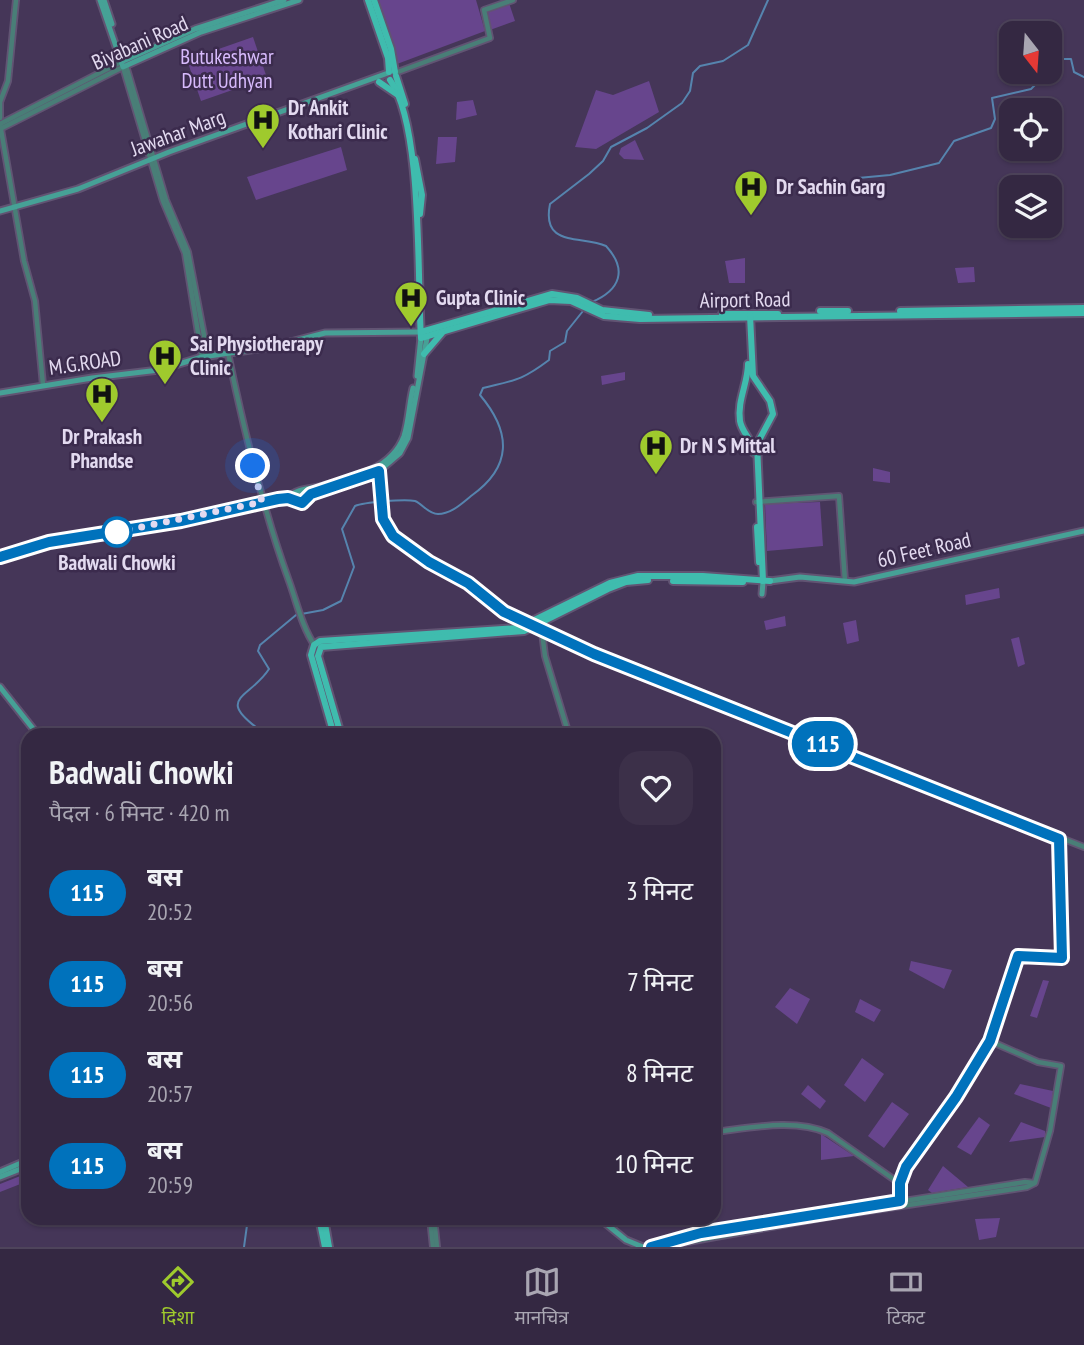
<!DOCTYPE html>
<html lang="hi">
<meta charset="utf-8">
<style>
:root{--surface:#342842;--page:#3c3049;--text:#f1f3f6;--muted:#a9a6b2;--line:#4e445b;--accent:#9fca2d}
body{margin:0;font-family:"PT Sans Narrow","Noto Sans Devanagari",sans-serif;background:var(--page);color:var(--text);height:100vh;display:flex;flex-direction:column;font-size:26px;white-space:nowrap}
*{box-sizing:border-box;margin:0}
p{font-size:23px;color:var(--muted)}
.icon{flex:none;width:38px;height:38px;fill:none;stroke:currentColor;stroke-width:2;stroke-linecap:round;stroke-linejoin:round}
.map{position:relative;flex:1;overflow:hidden}
.sheet{position:absolute;left:21px;top:728px;width:700px;height:497px;display:flex;flex-direction:column;background:var(--surface);border-radius:21px;box-shadow:0 2px 5px #0004,0 0 0 2px var(--line)}
.sheet>*{flex:none}
.badge{padding:0 14px;border-radius:23px;font-size:24px;line-height:46px}
.needle{width:46px;rotate:163deg}
.controls{position:absolute;left:999px;top:21px;display:grid;gap:14px}
.controls a{display:grid;place-items:center;width:63px;height:63px;border-radius:14px;background:var(--surface);box-shadow:0 2px 5px #0004,0 0 0 2px var(--line);font-size:35px}
.you{position:absolute;width:35px;height:35px;margin:-18px;border:5px solid #fff;border-radius:50%;background:#1a73e8;box-shadow:0 0 0 10px #1a73e833}
.map>.badge{position:absolute;translate:-50% -50%;box-shadow:0 0 0 4px #fff}
.round{display:grid;place-items:center;flex:none;width:74px;height:74px;border-radius:21px;background:var(--page)}
.summary{display:flex;align-items:center;justify-content:space-between;height:119px;padding:0 28px}
h1{font-size:33px;font-weight:600;line-height:52px}
ul{padding:0;list-style:none}
li{display:flex;align-items:center;gap:21px;height:91px;padding:0 28px}
li div{flex:1}
li b{display:block;font-size:26px}
li em{font-style:normal}
li .badge{min-width:77px;font-weight:700;text-align:center}
.menu{display:flex;justify-content:space-around;align-items:center;height:98px;border-top:2px solid var(--line);background:var(--surface);font-size:19px;color:var(--muted)}
.menu a{display:grid;justify-items:center;gap:4px}
.menu .selected{color:var(--accent)}
.map>svg:first-child{display:block}
</style>
<div class="map">
<svg width="1084" height="1247" viewBox="0 0 1084 1247">
<rect width="100%" height="100%" fill="#453658"/>
<g fill="#67458d">
<path d="M375,0H476L485,31L397,64Z"/>
<path d="M509,3L515,21L490,30L486,17L489,10Z"/>
<path d="M253,37L267,78L201,101L187,60Z"/>
<path d="M649,81L659,112L596,149L575,147L596,90L613,95Z"/>
<path d="M473,100L477,115L456,120L457,102Z"/>
<path d="M438,137H457L455,162L436,164Z"/>
<path d="M635,140L644,160L624,159L619,154L621,148Z"/>
<path d="M341,147L347,170L256,200L247,177Z"/>
<path d="M745,258V283H729L725,261Z"/>
<path d="M974,267L975,282L958,283L955,268Z"/>
<path d="M625,372V380L602,385L601,376Z"/>
<path d="M873,468L890,472V483L873,481Z"/>
<path d="M820,502L823,546L767,551L765,504Z"/>
<path d="M999,588L1000,598L966,605L965,595Z"/>
<path d="M785,616L786,626L766,630L764,621Z"/>
<path d="M856,620L859,641L847,644L843,623Z"/>
<path d="M1019,637L1025,664L1018,667L1011,639Z"/>
<path d="M911,961L952,970L944,989L909,970Z"/>
<path d="M1043,980L1049,981L1037,1018L1030,1016Z"/>
<path d="M790,988L810,999L797,1024L775,1007Z"/>
<path d="M860,999L881,1010L874,1022L855,1012Z"/>
<path d="M862,1058L884,1074L865,1102L844,1085Z"/>
<path d="M1020,1084L1053,1091L1051,1108L1014,1094Z"/>
<path d="M808,1085L826,1101L820,1109L801,1094Z"/>
<path d="M892,1102L909,1114L884,1148L868,1136Z"/>
<path d="M979,1117L990,1125L971,1155L957,1147Z"/>
<path d="M1021,1122L1045,1131V1137L1009,1142Z"/>
<path d="M821,1134L854,1156L821,1160Z"/>
<path d="M943,1166L968,1187L932,1193L928,1190Z"/>
<path d="M28,1173V1181L0,1192V1184Z"/>
<path d="M1000,1218L996,1237L979,1240L975,1219Z"/>
</g>
<g fill="none" stroke-linecap="round" stroke-linejoin="round">
<g stroke="#5684ae" stroke-width="2">
<path d="M1050,69L1061,59H1071L1074,72L1084,77"/>
<path d="M858,178L890,175L939,163L954,141L991,128L995,119L992,98L1031,89L1048,72"/>
<path d="M592,302C620,290 628,270 606,246C582,235 541,248 550,204L589,174L603,161L611,147L647,128L682,103L690,91L693,73L700,66L723,61L748,45L768,0"/>
<path d="M267,735C211,697 249,700 269,669L258,651L260,645L296,615L323,610L341,601L354,567L342,529L355,506C364,502 405,499 415,501C423,504 428,514 438,514C451,514 461,504 471,496C512,467 512,433 480,395L483,388C515,380 521,381 549,360L550,351L565,342L567,331L583,311"/>
<path d="M244,1247L248,1218"/>
</g>
<g stroke="#615473" stroke-width="8">
<g id="tertiary">
<path d="M126,66L166,200L188,252L208,356"/>
<path d="M395,73L490,38L484,10L513,0"/>
<path d="M0,118V102L8,81L16,0"/>
<path d="M0,124L24,261L35,301L43,385"/>
<path d="M0,124L121,62"/>
<path d="M0,129L123,67L163,201L185,253L202,357"/>
<path d="M228,353C244,431 262,507 289,581C297,603 302,627 315,646"/>
<path d="M379,470L383,519L392,536L526,624"/>
<path d="M756,502L839,496L845,581"/>
<path d="M534,627L594,654L1084,847"/>
<path d="M542,632L545,656L569,735"/>
<path d="M714,1132C749,1128 795,1118 828,1133L899,1183"/>
<path d="M901,1206L900,1183L906,1167L956,1097L990,1041L1018,956L1061,958L1059,839"/>
<path d="M430,1218L433,1247"/>
<path d="M434,1218L437,1247"/>
<path d="M651,1247L701,1233L1025,1182L1034,1183"/>
<path d="M660,1247L822,1218L1027,1187L1035,1183L1050,1131L1061,1066L1038,1062L990,1041"/>
</g>
</g>
<g stroke="#615473" stroke-width="9">
<g id="secondary">
<path d="M100,0L123,67L201,32L299,0"/>
<path d="M104,0L112,24"/>
<path d="M121,62L195,29L284,0"/>
<path d="M0,211L78,189L169,152L388,73"/>
<path d="M417,376L421,337"/>
<path d="M0,393L92,378L159,370L202,357L271,347L325,333L421,332"/>
<path d="M288,498C297,488 311,489 323,486C353,478 392,469 404,436C409,421 409,404 413,388"/>
<path d="M0,557L49,542L181,521L278,499L288,498L302,503L311,494L379,471L400,453L408,438L427,338"/>
<path d="M770,581L800,577L854,582L1084,531"/>
<path d="M762,594L763,582"/>
<path d="M0,687L38,735"/>
<path d="M0,1172L28,1160"/>
<path d="M0,1177L28,1166"/>
<path d="M599,1218L626,1240L643,1247"/>
</g>
</g>
<g stroke="#615473" stroke-width="10">
<g id="primary">
<path d="M368,0L388,58L389,72"/>
<path d="M374,0L391,49L395,72"/>
<path d="M396,76L405,104"/>
<path d="M390,80C423,125 417,278 421,338L549,300L571,301L604,316L640,319L1084,313"/>
<path d="M379,82L398,95"/>
<path d="M415,159L422,195L420,214"/>
<path d="M820,311H848"/>
<path d="M900,311L1084,308"/>
<path d="M722,314H778"/>
<path d="M750,315L753,376L770,401L773,414L757,444L763,581"/>
<path d="M421,332L552,294L577,298L602,310L649,315"/>
<path d="M424,354L442,333"/>
<path d="M748,364C748,383 737,401 740,421C742,433 753,440 754,453"/>
<path d="M757,527L759,562"/>
<path d="M673,581L743,582"/>
<path d="M334,735L311,655L314,645L320,641L518,628L610,583L638,576H703L770,581"/>
<path d="M341,735L318,656L321,647L524,631L608,589L626,582L648,580"/>
<path d="M319,1218L325,1247"/>
<path d="M324,1218L329,1247"/>
</g>
</g>
<use href="#tertiary" stroke="#497e77" stroke-width="4.5"/>
<use href="#secondary" stroke="#46a196" stroke-width="5"/>
<use href="#primary" stroke="#3fbcae" stroke-width="6"/>
</g>
<g fill="none" stroke-linecap="round" stroke-linejoin="round">
<g stroke="#fff" stroke-width="16">
<path id="line" d="M0,557L49,542L181,521L278,499L288,498L302,503L311,494L379,471L383,519L393,536L429,562L468,583L504,612L594,654L1059,839L1062,958L1018,956L990,1041L956,1097L906,1167L900,1183V1201L701,1233L651,1247"/>
</g>
<use href="#line" stroke="#0072bc" stroke-width="10"/>
<path stroke="#e3daf0" stroke-width="7" stroke-dasharray="0 12.6" d="M117,532L262,502L253,466"/>
</g>
<defs>
<g id="hospital-pin" transform="scale(1.75)"><path d="M0 17L-7.5 6A9.5 9.5 0 1 1 7.5 6Z" fill="#9fca2d" stroke="#3b2b4d"/><path d="M-5-5h3v3.5h4V-5h3V5h-3V1.5h-4V5h-3Z" fill="#111"/></g>
</defs>
<g fill-rule="evenodd">
<use href="#hospital-pin" x="263" y="120"/>
<use href="#hospital-pin" x="751" y="187"/>
<use href="#hospital-pin" x="411" y="298"/>
<use href="#hospital-pin" x="165" y="356"/>
<use href="#hospital-pin" x="102" y="394"/>
<use href="#hospital-pin" x="656" y="446"/>
</g>
<circle fill="#fff" stroke="#0072bc" stroke-width="3.5" cx="117" cy="532" r="14"/>
<g text-anchor="middle" stroke-width="5" stroke-linejoin="round" paint-order="stroke">
<g font-size="21" fill="#e3daf0" stroke="#3b2b4d">
<text transform="translate(140 43) rotate(-24)" y="7">Biyabani Road</text>
<text transform="translate(178 133) rotate(-20)" y="7">Jawahar Marg</text>
<text transform="translate(745 300) rotate(-1)" y="7">Airport Road</text>
<text transform="translate(85 363) rotate(-8)" y="7">M.G.ROAD</text>
<text transform="translate(924 550) rotate(-13)" y="7">60 Feet Road</text>
</g>
<g font-size="21" fill="#d7bafc" stroke="#3b2b4d">
<text x="227" y="64">Butukeshwar<tspan x="227" dy="24">Dutt Udhyan</tspan></text>
</g>
<g font-size="21" font-weight="bold" fill="#e3daf0" stroke="#3b2b4d" text-anchor="start">
<text x="288" y="115">Dr Ankit<tspan x="288" dy="24">Kothari Clinic</tspan></text>
<text x="776" y="194">Dr Sachin Garg</text>
<text x="436" y="305">Gupta Clinic</text>
<text x="190" y="351">Sai Physiotherapy<tspan x="190" dy="24">Clinic</tspan></text>
<text x="102" y="444" text-anchor="middle">Dr Prakash<tspan x="102" dy="24">Phandse</tspan></text>
<text x="680" y="453">Dr N S Mittal</text>
</g>
<g font-size="21" font-weight="bold" fill="#e3daf0" stroke="#3b2b4d">
<text x="117" y="570">Badwali Chowki</text>
</g>
</g>
</svg>
<div class="controls">
<a><svg class="needle" viewBox="-14 -14 28 28"><path d="M0-13l5 13h-10z" fill="#e53935"/><path d="M0 13l5-13h-10z" fill="#a9a6b2"/></svg></a>
<a><svg class="icon" aria-label="locate" viewBox="0 0 24 24"><circle cx="12" cy="12" r="6"/><path d="M12 2v4M12 18v4M2 12h4M18 12h4"/></svg></a>
<a><svg class="icon" aria-label="layers" viewBox="0 0 24 24"><path d="M12 4l9 5-9 5-9-5zM3 14l9 5 9-5"/></svg></a>
</div>
<div class="you" style="left:253px;top:466px"></div>
<b class="badge" style="left:823px;top:744px;background:#0072bc;color:#fff">115</b>
<section class="sheet">
<div class="summary"><div><h1>Badwali Chowki</h1><p>पैदल · 6 मिनट · 420 m</p></div><a class="round"><svg class="icon" aria-label="heart" viewBox="0 0 24 24"><path d="M12 20l-8-8c-3-5 5-10 8-4 3-6 11-1 8 4z"/></svg></a></div>
<ul>
<li><span class="badge" style="background:#0072bc;color:#fff">115</span><div><b>बस</b><p>20:52</p></div><em>3 मिनट</em></li>
<li><span class="badge" style="background:#0072bc;color:#fff">115</span><div><b>बस</b><p>20:56</p></div><em>7 मिनट</em></li>
<li><span class="badge" style="background:#0072bc;color:#fff">115</span><div><b>बस</b><p>20:57</p></div><em>8 मिनट</em></li>
<li><span class="badge" style="background:#0072bc;color:#fff">115</span><div><b>बस</b><p>20:59</p></div><em>10 मिनट</em></li>
</ul>
</section>
</div>
<nav class="menu">
<a class="selected"><svg class="icon" aria-label="directions" viewBox="0 0 24 24"><path d="M12 3l9 9-9 9-9-9zM9 14v-3h6M13 9l2 2-2 2"/></svg>दिशा</a>
<a><svg class="icon" aria-label="map" viewBox="0 0 24 24"><path d="M3 6l6-2 6 2 6-2v14l-6 2-6-2-6 2zM9 4v14M15 6v14"/></svg>मानचित्र</a>
<a><svg class="icon" aria-label="tickets" viewBox="0 0 24 24"><path d="M3 7h18v10H3zM15 7v10"/></svg>टिकट</a>
</nav>
